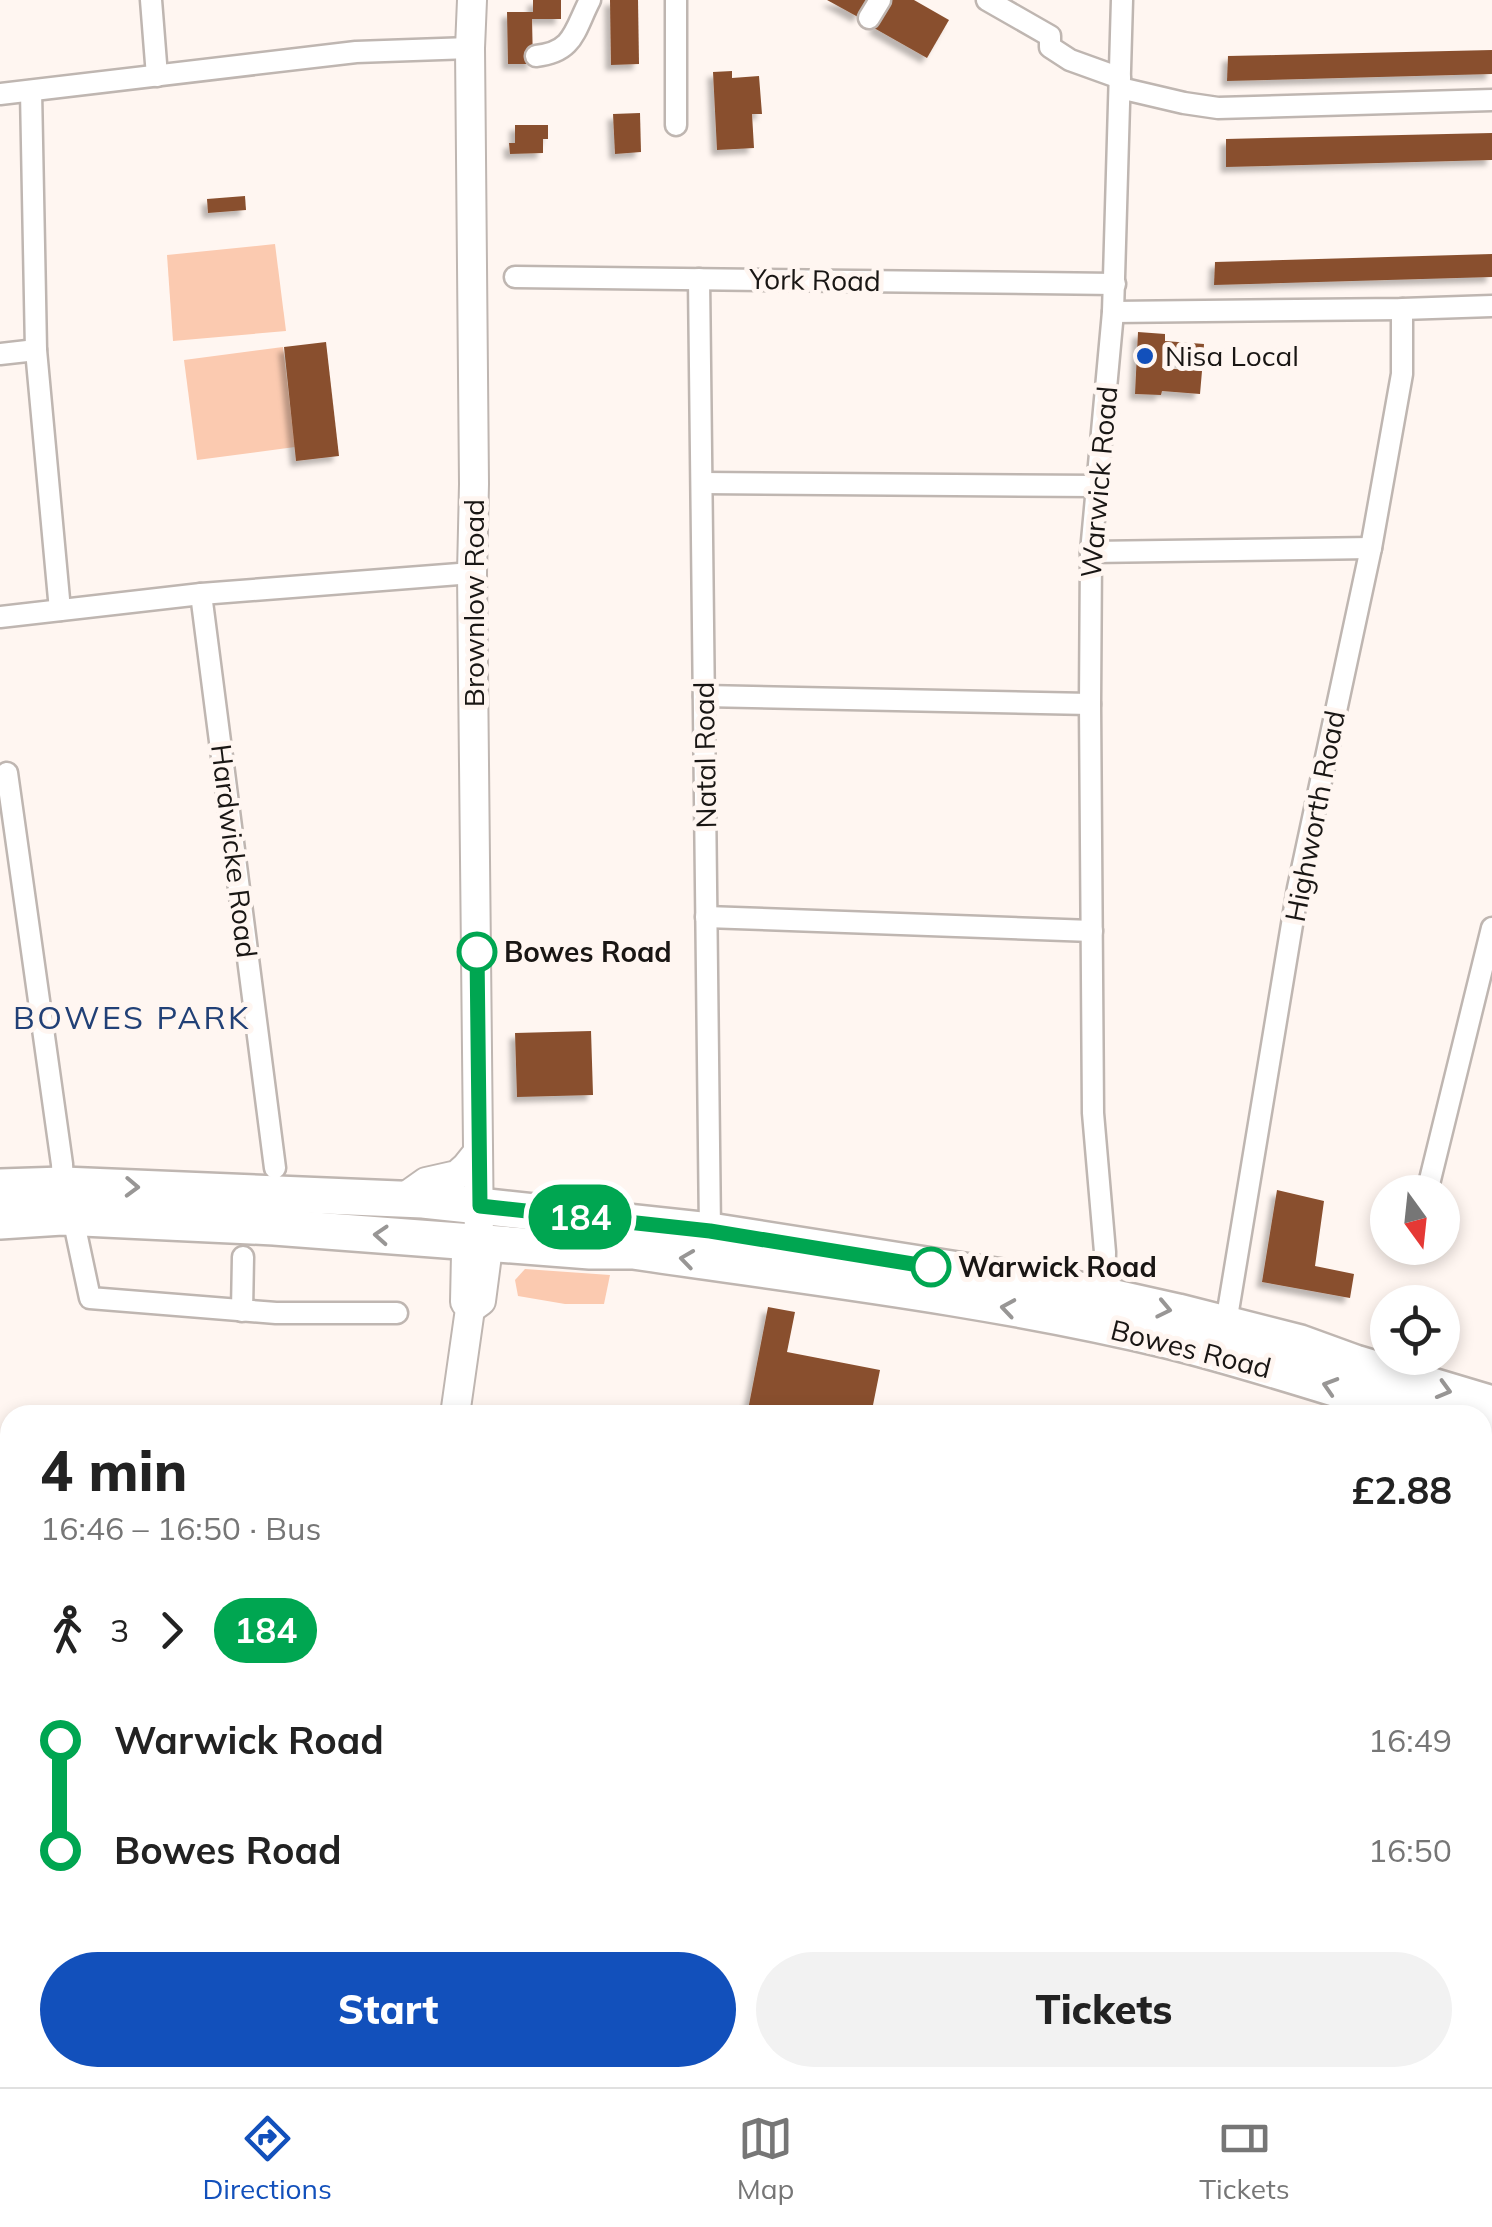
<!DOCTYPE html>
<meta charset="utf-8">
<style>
:root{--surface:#fff;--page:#f2f2f2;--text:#222;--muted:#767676;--line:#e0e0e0;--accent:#1250bb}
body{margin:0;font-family:Mulish,sans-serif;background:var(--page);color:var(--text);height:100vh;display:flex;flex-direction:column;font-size:38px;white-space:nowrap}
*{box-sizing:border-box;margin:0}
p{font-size:32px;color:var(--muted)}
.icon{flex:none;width:55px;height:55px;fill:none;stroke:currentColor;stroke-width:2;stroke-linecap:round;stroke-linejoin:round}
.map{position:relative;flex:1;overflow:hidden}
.sheet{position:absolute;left:0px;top:1405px;width:1492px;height:682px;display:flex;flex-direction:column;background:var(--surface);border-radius:30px 30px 0 0;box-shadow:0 5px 15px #0003}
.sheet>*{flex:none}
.badge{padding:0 20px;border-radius:32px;font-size:35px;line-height:65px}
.needle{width:65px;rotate:165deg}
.controls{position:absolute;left:1370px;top:1175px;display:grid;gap:20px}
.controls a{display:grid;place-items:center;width:90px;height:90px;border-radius:50%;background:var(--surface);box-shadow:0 5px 15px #0003;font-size:50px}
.map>.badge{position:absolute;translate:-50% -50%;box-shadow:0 0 0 5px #fff}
.legs{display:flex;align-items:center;gap:15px;height:110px;padding:0 40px;font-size:32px}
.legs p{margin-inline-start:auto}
.head{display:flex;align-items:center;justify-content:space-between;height:170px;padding:0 40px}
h1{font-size:55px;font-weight:800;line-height:75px}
.button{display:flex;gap:20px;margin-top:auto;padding:20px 40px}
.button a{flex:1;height:115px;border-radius:60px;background:var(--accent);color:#fff;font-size:40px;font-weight:800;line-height:115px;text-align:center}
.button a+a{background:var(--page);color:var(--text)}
ul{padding:0 40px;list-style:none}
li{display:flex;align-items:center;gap:35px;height:110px;font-size:38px}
li i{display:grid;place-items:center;width:15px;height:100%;margin:0 12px;background:currentColor}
li i::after{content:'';width:25px;height:25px;margin:-12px;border:8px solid;border-radius:50%;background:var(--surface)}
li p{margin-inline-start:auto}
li:first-child i{background:linear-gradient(#0000 50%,currentColor 0)}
li:last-child i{background:linear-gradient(currentColor 50%,#0000 0)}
.tab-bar{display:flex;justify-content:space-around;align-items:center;height:140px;border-top:2px solid var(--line);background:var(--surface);font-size:28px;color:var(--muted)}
.tab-bar a{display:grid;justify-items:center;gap:5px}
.tab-bar .selected{color:var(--accent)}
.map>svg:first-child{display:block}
</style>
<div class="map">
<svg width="1492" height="2087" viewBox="0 0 1492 2087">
<defs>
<filter id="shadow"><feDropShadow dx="-5.5" dy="5.5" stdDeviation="2.5" flood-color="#0004"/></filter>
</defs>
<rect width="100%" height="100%" fill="#fff6f1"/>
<g fill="#fbcab0">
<path d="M275,244L286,331L173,341L167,255Z"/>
<path d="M283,347L295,447L197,460L184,360Z"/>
<path d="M525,1269L610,1275L604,1304H565L518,1296L515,1280Z"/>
</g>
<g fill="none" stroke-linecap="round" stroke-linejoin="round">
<path stroke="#92b3eb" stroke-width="32" d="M0,1695L10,1696"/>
</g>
<g fill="#89502f" filter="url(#shadow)">
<path d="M533,0H561V19H532L533,64H508L507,12H533Z"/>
<path d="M610,0H638L639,64L611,65Z"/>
<path d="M827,0H868L858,17Z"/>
<path d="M890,0H914L949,20L927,58L874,28Z"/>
<path d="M1492,50V74L1227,81L1228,56Z"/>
<path d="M732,71V78L759,76L762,114H752L754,148L717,150L713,72Z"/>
<path d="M640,113L641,152L615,154L613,114Z"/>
<path d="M515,125H548V139H543V153L510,154L509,143H515Z"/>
<path d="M1492,133V160L1226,167V139Z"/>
<path d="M245,196L246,210L208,213L207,199Z"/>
<path d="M1492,254V277L1214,285L1215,262Z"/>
<path d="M1138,332L1165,334V341L1204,344L1203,364L1163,362L1162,368L1202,371L1200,394L1162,391L1161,395L1135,394Z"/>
<path d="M326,342L339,456L296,461L284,347Z"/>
<path d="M591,1031L593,1095L517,1097L515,1033Z"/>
<path d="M1277,1190L1324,1201L1315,1266L1354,1274L1350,1298L1262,1282Z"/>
<path d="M768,1307L795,1312L787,1352L880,1370L871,1415H747Z"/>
<path d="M1482,1605L1492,1607V1695L1482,1692Z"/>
<path d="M1482,2013L1492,2019V2031L1486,2042L1482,2040Z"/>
<path d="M1434,2078H1464L1460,2087H1430Z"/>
</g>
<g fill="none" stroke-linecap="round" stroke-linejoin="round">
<g stroke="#bfb6b1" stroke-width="25">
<g id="street">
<path d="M151,0L157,76"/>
<path d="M676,0V125"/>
<path d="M987,0L1050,36V47L1070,60L1120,78"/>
<path d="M869,18L880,0"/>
<path d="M536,56C574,52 574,31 590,0"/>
<path d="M1120,88L1184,103L1218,108L1492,100"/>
<path d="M31,91L36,350L60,610"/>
<path d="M0,94L356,52L470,48"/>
<path d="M515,277L1115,284"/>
<path d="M699,279L710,1231"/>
<path d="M1113,312L1402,309L1492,306"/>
<path d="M0,354L36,350"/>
<path d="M702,483L1098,486"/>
<path d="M1091,552L1371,548"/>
<path d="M201,594L275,1168"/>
<path d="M0,617L201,594L472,573"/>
<path d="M704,696L1090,704"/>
<path d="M7,773L62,1164L63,1185"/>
<path d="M706,917L1092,931"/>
<path d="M1427,1192L1492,928"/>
<path d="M73,1218L90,1298L276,1313H397"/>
<path d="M1104,1304L1105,1252L1093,1113L1090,704L1091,552L1113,312L1122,0"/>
<path d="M242,1311L243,1257"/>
<path d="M1226,1323L1298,888L1371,548L1402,374V309"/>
<path d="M0,1541H10"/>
<path d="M1482,1550L1492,1553"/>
<path d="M0,1818L10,1819"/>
<path d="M0,2075L10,2076"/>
<path d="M26,2078L127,2087"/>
<path d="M930,2078H932"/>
<path d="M698,2087L699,2078"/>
<path d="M912,2087L915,2078"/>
<path d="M1213,2087L1216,2078"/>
</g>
</g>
<g stroke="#bfb6b1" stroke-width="32">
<g id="secondary">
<path d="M402,1199L426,1182L457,1175L466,1167L478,1152"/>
<path d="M470,1309L481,1301L487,1255L479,1242L472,573L474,484L470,48L472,0"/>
<path d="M455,1415L470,1309L465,1302L466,1254L479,1242"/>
<path d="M1482,1895L1492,1879"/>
<path d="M372,2087L373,2078"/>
<path d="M1376,2087L1381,2078"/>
</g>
</g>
<g stroke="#bfb6b1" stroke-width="40">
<g id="highway">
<path d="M0,1187L63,1185L423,1200L710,1231L1066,1287L1178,1312L1300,1343L1355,1363L1492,1404"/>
<path d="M0,1221L62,1217L274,1227L590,1251H633C811,1277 991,1298 1167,1340C1253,1361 1337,1390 1423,1415"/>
<path d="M1482,1432L1492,1435"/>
</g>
</g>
<use href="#street" stroke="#fff" stroke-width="20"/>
<use href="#secondary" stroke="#fff" stroke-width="28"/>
<use href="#highway" stroke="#fff" stroke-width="35"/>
</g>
<defs><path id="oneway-chevron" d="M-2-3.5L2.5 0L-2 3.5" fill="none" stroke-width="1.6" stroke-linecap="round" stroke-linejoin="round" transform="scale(2.5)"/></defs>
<g stroke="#989695">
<use href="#oneway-chevron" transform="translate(132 1187) rotate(2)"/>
<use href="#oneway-chevron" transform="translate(381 1235) rotate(-176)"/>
<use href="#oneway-chevron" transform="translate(687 1259) rotate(-172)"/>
<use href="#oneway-chevron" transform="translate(1008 1308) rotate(-171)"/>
<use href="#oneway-chevron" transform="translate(1164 1309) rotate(12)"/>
<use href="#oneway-chevron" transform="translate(1330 1386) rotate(-163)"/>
<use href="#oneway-chevron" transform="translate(1444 1390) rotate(16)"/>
</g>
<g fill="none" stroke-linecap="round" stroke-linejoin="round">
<g stroke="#fff" stroke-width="22">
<path id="line-1" d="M477,952L480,1206L710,1231L931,1267"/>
</g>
<use href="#line-1" stroke="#00a651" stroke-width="15"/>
</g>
<circle fill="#1250bb" stroke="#fff6f1" stroke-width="4" cx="1145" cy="356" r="10"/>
<g fill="#fff" stroke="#00a651" stroke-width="5">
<circle cx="477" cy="952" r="18"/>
<circle cx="931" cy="1267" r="18"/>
</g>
<g text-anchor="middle" stroke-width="10" stroke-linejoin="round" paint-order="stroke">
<g font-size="28" fill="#191614" stroke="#fff6f1">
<text transform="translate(815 280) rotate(1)" y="10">York Road</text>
<text transform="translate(1099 482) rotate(-85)" y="10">Warwick Road</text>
<text transform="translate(474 603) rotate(-90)" y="10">Brownlow Road</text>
<text transform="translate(705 755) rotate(-91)" y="10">Natal Road</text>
<text transform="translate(1315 816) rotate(-79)" y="10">Highworth Road</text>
<text transform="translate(234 851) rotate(83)" y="10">Hardwicke Road</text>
<text transform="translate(1191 1349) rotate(14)" y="10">Bowes Road</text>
</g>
<g font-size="28" fill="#191614" stroke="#fff6f1" text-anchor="start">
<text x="1165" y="366">Nisa Local</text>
</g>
<g font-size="28" font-weight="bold" fill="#191614" stroke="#fff6f1" text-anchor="start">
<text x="504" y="962">Bowes Road</text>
<text x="958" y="1277">Warwick Road</text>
</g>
<g font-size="32" letter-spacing="2.5" fill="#214076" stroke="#fff6f1">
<text x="132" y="1029">BOWES PARK</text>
</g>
</g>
</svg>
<div class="controls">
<a><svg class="needle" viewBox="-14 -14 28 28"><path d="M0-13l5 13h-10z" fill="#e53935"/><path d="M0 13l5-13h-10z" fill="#767676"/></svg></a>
<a><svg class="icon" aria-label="locate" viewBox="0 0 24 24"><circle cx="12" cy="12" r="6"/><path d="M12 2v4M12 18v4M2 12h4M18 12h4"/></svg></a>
</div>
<b class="badge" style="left:580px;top:1217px;background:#00a651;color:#fff">184</b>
<section class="sheet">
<div class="head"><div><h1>4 min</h1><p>16:46 – 16:50 · Bus</p></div><b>£2.88</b></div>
<div class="legs"><svg class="icon" aria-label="walk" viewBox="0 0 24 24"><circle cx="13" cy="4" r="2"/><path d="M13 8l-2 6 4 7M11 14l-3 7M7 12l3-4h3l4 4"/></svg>3<svg class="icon" aria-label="forward" viewBox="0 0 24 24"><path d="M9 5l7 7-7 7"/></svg><b class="badge" style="background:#00a651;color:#fff">184</b></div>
<ul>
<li><i style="color:#00a651"></i><b>Warwick Road</b><p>16:49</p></li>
<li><i style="color:#00a651"></i><b>Bowes Road</b><p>16:50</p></li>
</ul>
<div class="button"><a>Start</a><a>Tickets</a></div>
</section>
</div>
<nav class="tab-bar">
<a class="selected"><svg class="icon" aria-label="directions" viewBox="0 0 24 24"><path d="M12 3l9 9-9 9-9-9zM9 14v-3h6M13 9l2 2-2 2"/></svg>Directions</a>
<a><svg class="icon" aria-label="map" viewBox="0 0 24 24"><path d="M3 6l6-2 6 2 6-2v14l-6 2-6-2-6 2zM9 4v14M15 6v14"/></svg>Map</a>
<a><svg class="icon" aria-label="tickets" viewBox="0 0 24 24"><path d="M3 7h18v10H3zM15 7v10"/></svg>Tickets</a>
</nav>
